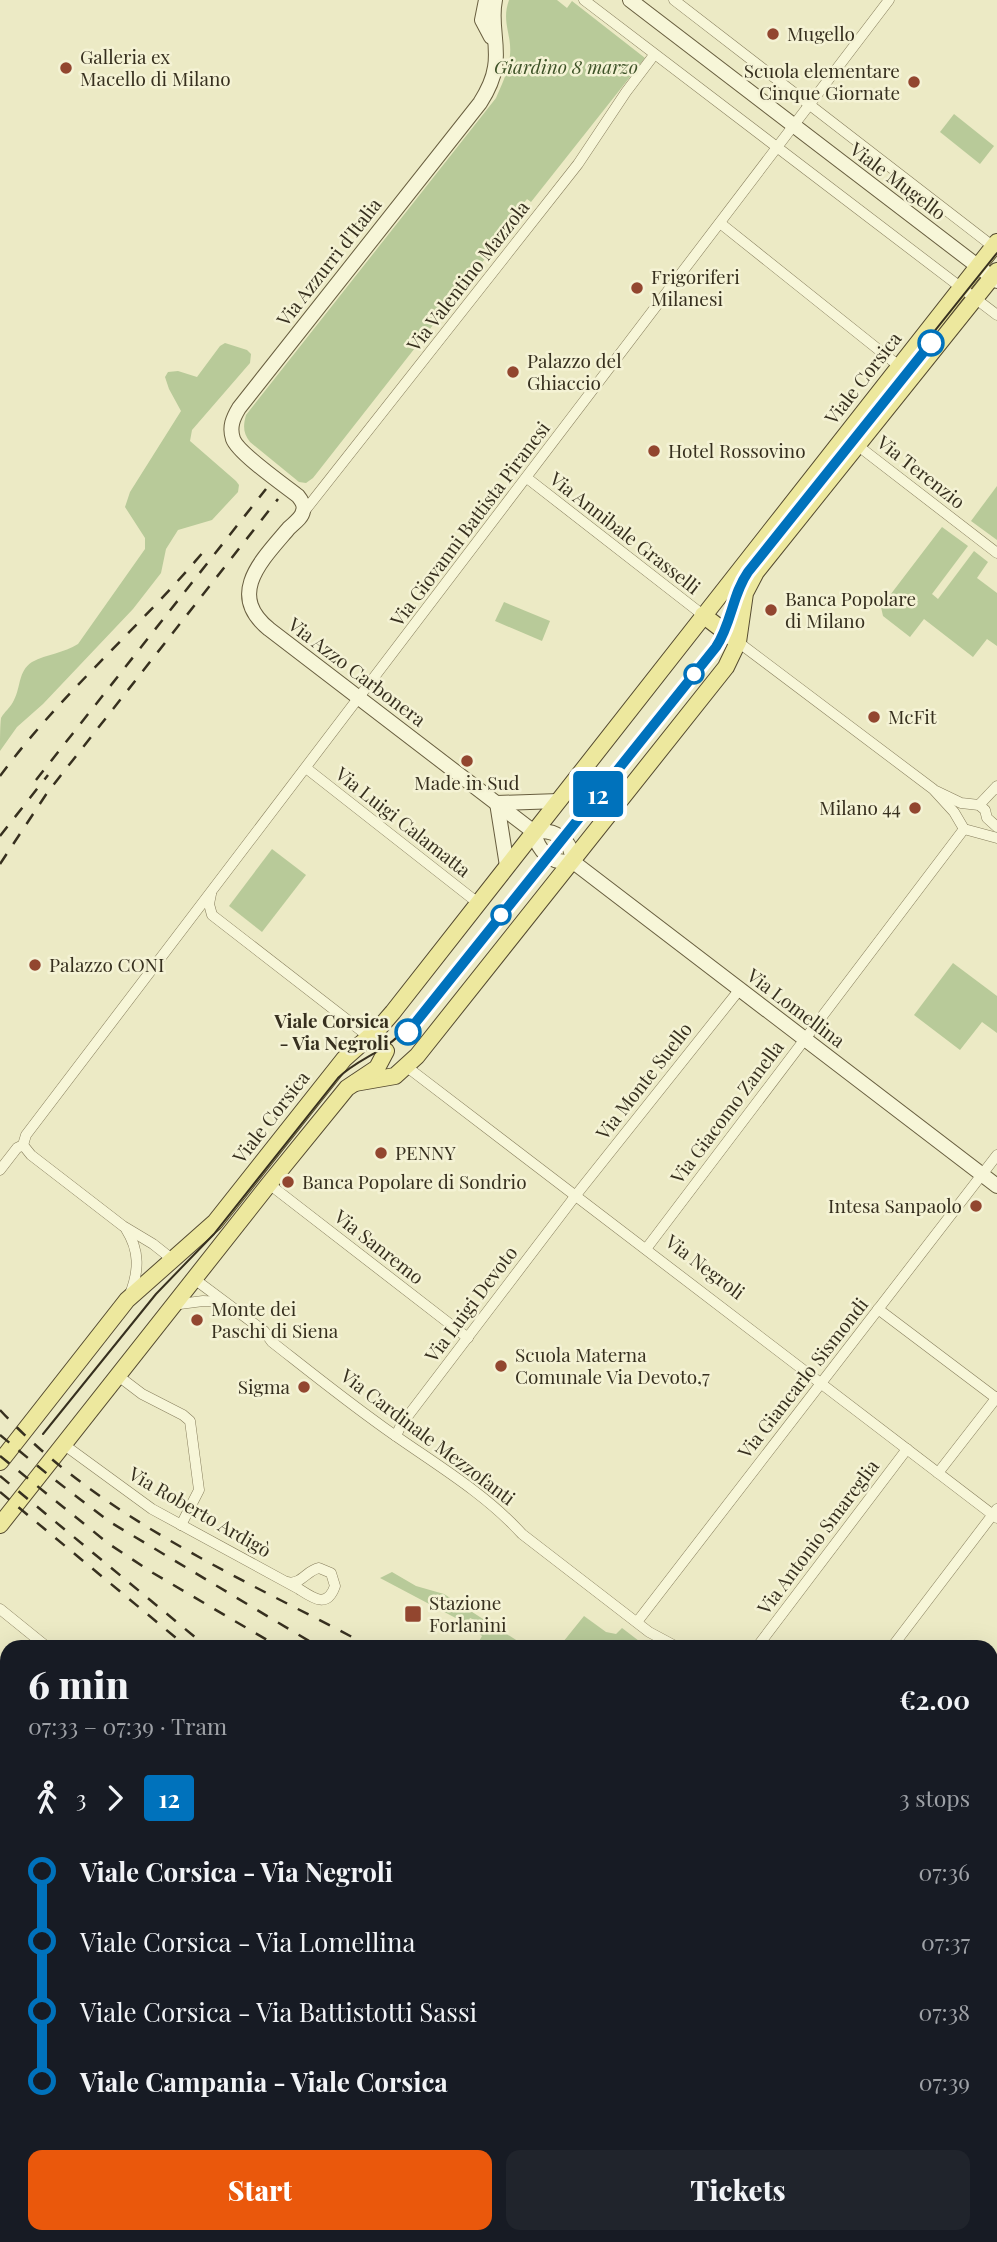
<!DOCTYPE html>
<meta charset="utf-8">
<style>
:root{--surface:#171b24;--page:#20242c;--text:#f1f3f6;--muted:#9ea1a6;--accent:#ea580c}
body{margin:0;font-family:"Playfair Display",serif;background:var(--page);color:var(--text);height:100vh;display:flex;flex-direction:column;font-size:26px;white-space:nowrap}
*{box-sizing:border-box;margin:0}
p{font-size:23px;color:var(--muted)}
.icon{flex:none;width:38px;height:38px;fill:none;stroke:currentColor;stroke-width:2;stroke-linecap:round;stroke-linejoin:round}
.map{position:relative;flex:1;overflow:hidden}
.sheet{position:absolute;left:0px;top:1640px;width:998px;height:604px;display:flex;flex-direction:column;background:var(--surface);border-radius:21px 21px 0 0;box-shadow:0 7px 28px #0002}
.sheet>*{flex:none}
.badge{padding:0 14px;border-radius:5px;font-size:24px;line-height:46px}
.map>.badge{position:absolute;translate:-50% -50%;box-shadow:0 0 0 4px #fff}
.legs{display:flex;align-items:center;gap:10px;height:77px;padding:0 28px;font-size:23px}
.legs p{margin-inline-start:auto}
.headline{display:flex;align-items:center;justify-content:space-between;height:119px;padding:0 28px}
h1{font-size:38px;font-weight:800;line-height:52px}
.primary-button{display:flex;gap:14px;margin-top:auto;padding:14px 28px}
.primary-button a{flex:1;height:80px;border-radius:14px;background:var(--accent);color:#fff;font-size:28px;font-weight:800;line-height:80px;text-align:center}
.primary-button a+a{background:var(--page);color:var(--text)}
ul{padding:0 28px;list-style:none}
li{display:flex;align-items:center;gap:24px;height:70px;font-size:26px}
li i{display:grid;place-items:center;width:10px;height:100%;margin:0 9px;background:currentColor}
li i::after{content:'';width:18px;height:18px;margin:-9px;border:5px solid;border-radius:50%;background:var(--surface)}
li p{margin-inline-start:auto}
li:first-child i{background:linear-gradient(#0000 50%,currentColor 0)}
li:last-child i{background:linear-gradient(currentColor 50%,#0000 0)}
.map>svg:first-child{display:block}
</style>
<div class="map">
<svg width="997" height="2242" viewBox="0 0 997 2242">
<rect width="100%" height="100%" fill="#eceac5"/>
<g fill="#b8ca99">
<path d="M509,0H557L567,8L572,1L645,58L531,202L527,199L517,212L520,214L313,478L306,483L299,482L250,442C243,433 243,426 246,415L496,98C502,84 509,70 510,55C512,34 501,22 509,0Z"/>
<path d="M954,114L994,146L980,164L940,132Z"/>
<path d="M225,343L247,350L251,354L250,363L192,430L190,441L236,481L239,485L238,492L212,520L178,530L166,549L161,573L133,609L43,704L17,727L0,751C0,742 0,726 1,718C4,712 11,707 14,700C21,687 18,671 32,662C47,654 64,653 78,644L145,549V538L125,507L130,492L181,411L169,389L165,377L168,372L178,371L197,377L220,346Z"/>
<path d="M997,486V540L971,521Z"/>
<path d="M942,527L968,546L932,594L938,599L974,551L988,562L977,578L997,593V646L987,639L973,657L924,619L910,637L883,616L881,607Z"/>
<path d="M504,602L550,621L542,641L495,621Z"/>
<path d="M272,849L306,875L262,932L229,906Z"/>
<path d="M953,963L997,996V1033L982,1022L960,1050L914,1015Z"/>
<path d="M392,1572L416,1586L444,1594L527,1647H476L482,1636L478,1633L483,1624L470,1618L467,1624L380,1578Z"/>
<path d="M584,1616L606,1632L616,1634L622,1628L643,1644L641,1647H559Z"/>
<path d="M734,2236L736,2242H552L548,2237Z"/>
</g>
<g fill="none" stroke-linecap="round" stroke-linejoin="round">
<g stroke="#867d5c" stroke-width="11">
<g id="street">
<path d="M584,0L997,315"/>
<path d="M674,0L995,248"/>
<path d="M720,223L899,366"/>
<path d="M857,445L997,553"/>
<path d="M527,478L703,615"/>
<path d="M303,513L578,164L626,92L654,55"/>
<path d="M738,642L933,789L954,812L964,829L997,838"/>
<path d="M306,768L478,903"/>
<path d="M936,791L961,803L979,805L985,810L987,818L997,827"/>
<path d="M979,805L997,786"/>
<path d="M211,894L209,904L212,915L368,1036"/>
<path d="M407,1067L997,1518"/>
<path d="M23,1145L31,1155L123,1226L153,1244L172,1259"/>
<path d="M0,1170L17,1148L23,1145L26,1135L889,0"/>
<path d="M269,1184L468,1338"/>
<path d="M126,1229C140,1251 139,1271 130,1294"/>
<path d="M646,1249L964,829"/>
<path d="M193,1278L264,1331L272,1342C309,1371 345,1400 383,1427C430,1461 483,1491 522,1534L649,1632L677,1647"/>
<path d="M172,1305L203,1301L224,1302"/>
<path d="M878,1309L996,1398"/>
<path d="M117,1375L142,1394L183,1415L190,1421L199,1490L181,1525"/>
<path d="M396,1436L401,1425L576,1195L740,989"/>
<path d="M63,1444L152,1509L299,1589C313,1598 327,1609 335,1586L331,1573L319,1568C307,1570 301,1585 288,1582"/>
<path d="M938,1473L997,1397"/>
<path d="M0,1609L47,1647"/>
<path d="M637,1622L997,1155"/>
<path d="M757,1647L907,1449"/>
<path d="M892,1647L997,1509"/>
<path d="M990,1673L997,1671"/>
<path d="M990,1697L997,1696"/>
<path d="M990,1891L997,1896"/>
<path d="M990,1915L997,1906"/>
<path d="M0,1944L7,1949"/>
<path d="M300,2236L303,2242"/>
</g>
</g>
<g stroke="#685e3f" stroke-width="16">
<g id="secondary">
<path d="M486,0L482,20L491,37"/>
<path d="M495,0C490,23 499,45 495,67C493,81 487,92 480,103L239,408C233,418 229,427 233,439C238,453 284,485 298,496C302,501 305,506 303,511C302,518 293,524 289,528C262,560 226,594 269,629L534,832"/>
<path d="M630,0L997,281"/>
<path d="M497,803L507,866"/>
<path d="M497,803L559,801"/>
<path d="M534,832C538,851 551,865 572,861L997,1186"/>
<path d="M534,832C554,828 573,840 572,861"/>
<path d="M990,2185L997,2177"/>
<path d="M955,2242L957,2236"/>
<path d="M991,2242L997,2237"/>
</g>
</g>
<g stroke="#544a30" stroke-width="18">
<g id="primary">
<path d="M703,615L738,642"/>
<path d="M355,1083L395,1076L417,1056L726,667L738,642L745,593L756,572L997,271"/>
<path d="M0,1462L127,1300L215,1222L344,1059L380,1027L393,1012L997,242"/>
<path d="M0,1525L269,1184L347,1088L377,1068L386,1051"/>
</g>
</g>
<use href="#street" stroke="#f7f6d8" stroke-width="10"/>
<use href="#secondary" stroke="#f7f6d8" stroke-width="14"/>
<use href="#primary" stroke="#ede89e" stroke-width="16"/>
<path stroke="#37301f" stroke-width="2" d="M43,1434L156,1294L214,1234L338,1078C358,1058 386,1052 405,1029L712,644C728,622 727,594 742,572L997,253"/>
<g stroke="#37301f" stroke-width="2.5" stroke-dasharray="12 12" stroke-linecap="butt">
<path d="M0,776C62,692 143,625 209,545"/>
<path d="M36,780L266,489"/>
<path d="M0,836L48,775"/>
<path d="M0,864L47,793L278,499"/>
<path d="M0,1410C101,1519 242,1578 371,1647"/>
<path d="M0,1435L51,1477L110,1522L319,1647"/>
<path d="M0,1456L109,1544L153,1573L279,1647"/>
<path d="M0,1476L207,1647"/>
<path d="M0,1492L187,1647"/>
<path d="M765,2236L767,2242"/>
<path d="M777,2236L778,2242"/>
<path d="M788,2236L789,2242"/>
<path d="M814,2236L815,2242"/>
<path d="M898,2236L905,2242"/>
<path d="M918,2236L924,2242"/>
</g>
</g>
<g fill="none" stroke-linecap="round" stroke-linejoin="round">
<g stroke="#fff" stroke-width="16">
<path id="line-1" d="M408,1032L716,647C732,623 732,595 748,572L931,343"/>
</g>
<use href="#line-1" stroke="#0072bc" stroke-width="10"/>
</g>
<g fill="#92462f" stroke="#f4f2d4" stroke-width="2.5">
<circle cx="773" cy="34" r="7"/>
<circle cx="66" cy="68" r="7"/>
<circle cx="914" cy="82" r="7"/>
<circle cx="637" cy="288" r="7"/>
<circle cx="513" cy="372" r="7"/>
<circle cx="654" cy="451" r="7"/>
<circle cx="771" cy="610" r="7"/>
<circle cx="874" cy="717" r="7"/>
<circle cx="467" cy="761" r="7"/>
<circle cx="915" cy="808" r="7"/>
<circle cx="35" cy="965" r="7"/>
<circle cx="381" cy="1153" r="7"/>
<circle cx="288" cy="1182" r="7"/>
<circle cx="976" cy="1206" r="7"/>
<circle cx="197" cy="1320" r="7"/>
<circle cx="501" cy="1366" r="7"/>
<circle cx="304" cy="1387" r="7"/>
<rect x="404" y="1605" width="18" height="18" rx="3.5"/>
</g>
<g fill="#fff" stroke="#0072bc" stroke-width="3.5">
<circle cx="931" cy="343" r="12"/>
<circle cx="694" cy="674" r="9"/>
<circle cx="501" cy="915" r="9"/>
<circle cx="408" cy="1032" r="12"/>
</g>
<g text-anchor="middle" stroke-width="5" stroke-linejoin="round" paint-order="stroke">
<g font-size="19" fill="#37301f" stroke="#f4f2d4" text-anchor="start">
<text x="787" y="41">Mugello</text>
<text x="80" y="64">Galleria ex<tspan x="80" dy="22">Macello di Milano</tspan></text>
<text x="900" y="78" text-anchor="end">Scuola elementare<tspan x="900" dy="22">Cinque Giornate</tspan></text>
<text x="651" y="284">Frigoriferi<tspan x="651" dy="22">Milanesi</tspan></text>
<text x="527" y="368">Palazzo del<tspan x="527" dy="22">Ghiaccio</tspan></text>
<text x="668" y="458">Hotel Rossovino</text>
<text x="785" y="606">Banca Popolare<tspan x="785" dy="22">di Milano</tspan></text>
<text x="888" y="724">McFit</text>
<text x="467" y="790" text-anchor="middle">Made in Sud</text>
<text x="901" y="815" text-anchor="end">Milano 44</text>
<text x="49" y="972">Palazzo CONI</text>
<text x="395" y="1160">PENNY</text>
<text x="302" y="1189">Banca Popolare di Sondrio</text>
<text x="962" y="1213" text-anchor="end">Intesa Sanpaolo</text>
<text x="211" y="1316">Monte dei<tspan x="211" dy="22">Paschi di Siena</tspan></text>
<text x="515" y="1362">Scuola Materna<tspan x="515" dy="22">Comunale Via Devoto,7</tspan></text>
<text x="290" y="1394" text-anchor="end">Sigma</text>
<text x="429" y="1610">Stazione<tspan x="429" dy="22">Forlanini</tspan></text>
</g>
<g font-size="19" font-style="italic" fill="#3d5227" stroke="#f4f2d4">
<text x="566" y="74">Giardino 8 marzo</text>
</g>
<g font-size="19" fill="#37301f" stroke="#f4f2d4">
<text transform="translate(898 181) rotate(37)" y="7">Viale Mugello</text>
<text transform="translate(329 262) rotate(-52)" y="7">Via Azzurri d'Italia</text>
<text transform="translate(468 276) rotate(-52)" y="7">Via Valentino Mazzola</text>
<text transform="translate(863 378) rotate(-52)" y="7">Viale Corsica</text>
<text transform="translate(921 472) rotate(38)" y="7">Via Terenzio</text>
<text transform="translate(470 524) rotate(-53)" y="7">Via Giovanni Battista Piranesi</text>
<text transform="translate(625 533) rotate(38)" y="7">Via Annibale Grasselli</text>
<text transform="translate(357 672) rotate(37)" y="7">Via Azzo Carbonera</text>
<text transform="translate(403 822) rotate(38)" y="7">Via Luigi Calamatta</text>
<text transform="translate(796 1008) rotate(37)" y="7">Via Lomellina</text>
<text transform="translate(644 1081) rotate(-52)" y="7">Via Monte Suello</text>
<text transform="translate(727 1112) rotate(-53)" y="7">Via Giacomo Zanella</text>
<text transform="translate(271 1117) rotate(-52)" y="7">Viale Corsica</text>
<text transform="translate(379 1247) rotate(38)" y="7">Via Sanremo</text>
<text transform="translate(705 1267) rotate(37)" y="7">Via Negroli</text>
<text transform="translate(471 1304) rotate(-53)" y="7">Via Luigi Devoto</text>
<text transform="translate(803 1378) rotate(-52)" y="7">Via Giancarlo Sismondi</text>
<text transform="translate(428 1437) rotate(37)" y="7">Via Cardinale Mezzofanti</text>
<text transform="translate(200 1512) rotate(30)" y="7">Via Roberto Ardigò</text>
<text transform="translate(818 1537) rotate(-53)" y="7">Via Antonio Smareglia</text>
</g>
<g font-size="19" font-weight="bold" fill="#37301f" stroke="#f4f2d4" text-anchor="end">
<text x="389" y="1028">Viale Corsica<tspan x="389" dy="22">- Via Negroli</tspan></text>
</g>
</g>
</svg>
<b class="badge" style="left:598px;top:794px;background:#0072bc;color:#fff">12</b>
<section class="sheet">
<div class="headline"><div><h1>6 min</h1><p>07:33 – 07:39 · Tram</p></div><b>€2.00</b></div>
<div class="legs"><svg class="icon" aria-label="walk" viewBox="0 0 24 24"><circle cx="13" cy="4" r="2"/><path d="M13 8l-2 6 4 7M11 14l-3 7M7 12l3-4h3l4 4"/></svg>3<svg class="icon" aria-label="forward" viewBox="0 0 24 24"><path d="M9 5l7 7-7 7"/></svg><b class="badge" style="background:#0072bc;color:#fff">12</b><p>3 stops</p></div>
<ul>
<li><i style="color:#0072bc"></i><b>Viale Corsica - Via Negroli</b><p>07:36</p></li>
<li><i style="color:#0072bc"></i><span>Viale Corsica - Via Lomellina</span><p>07:37</p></li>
<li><i style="color:#0072bc"></i><span>Viale Corsica - Via Battistotti Sassi</span><p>07:38</p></li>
<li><i style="color:#0072bc"></i><b>Viale Campania - Viale Corsica</b><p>07:39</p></li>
</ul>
<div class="primary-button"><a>Start</a><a>Tickets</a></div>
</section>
</div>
